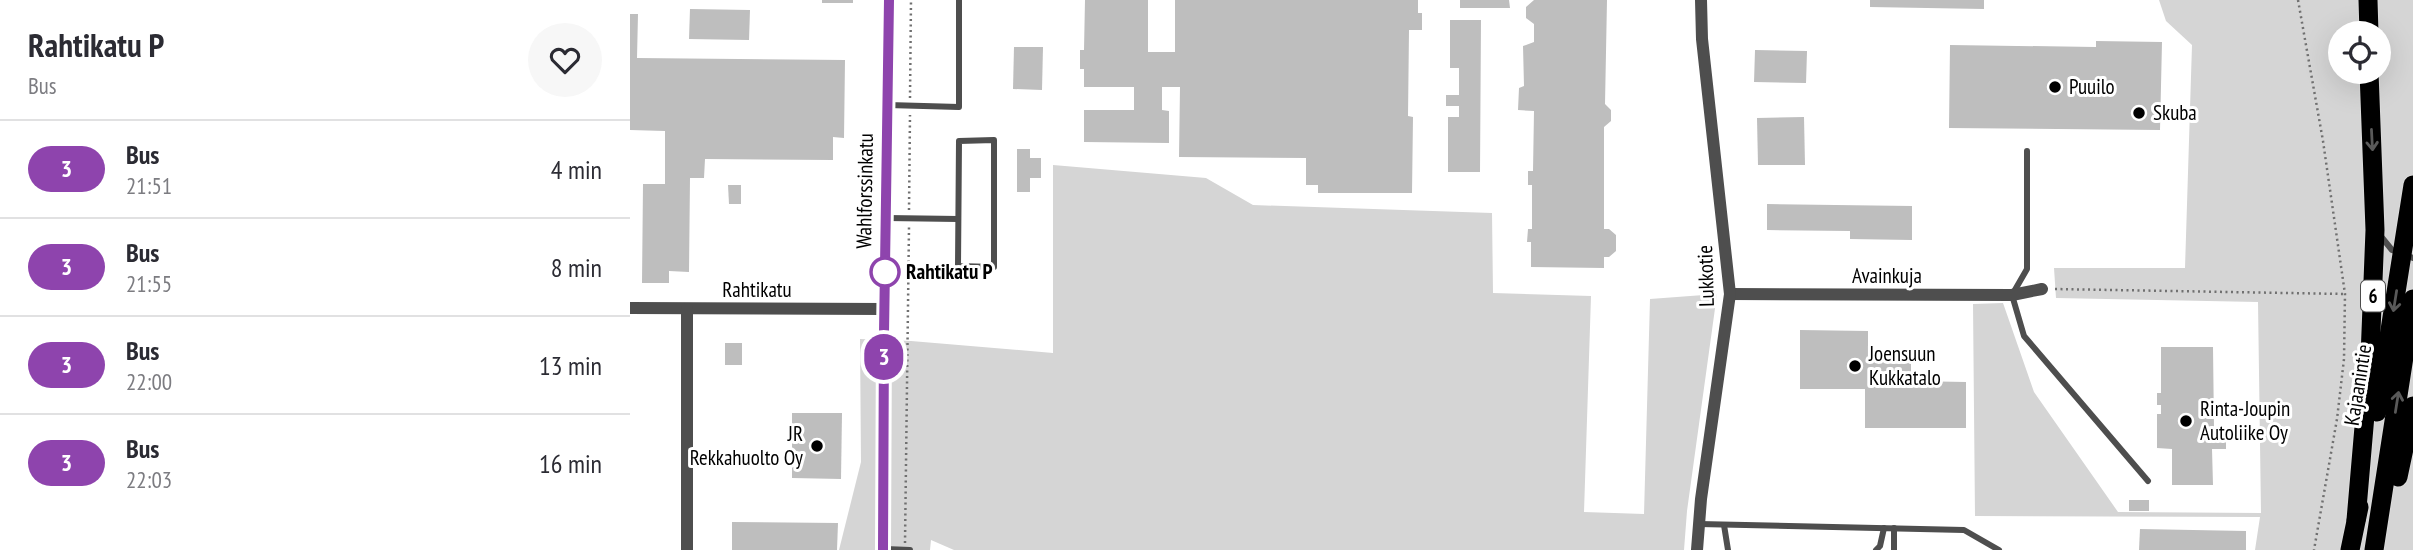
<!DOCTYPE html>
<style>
:root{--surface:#fff;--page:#f7f7f7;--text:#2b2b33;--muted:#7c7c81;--line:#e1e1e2}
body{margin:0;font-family:"PT Sans Narrow",sans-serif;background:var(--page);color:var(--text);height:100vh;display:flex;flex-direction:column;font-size:26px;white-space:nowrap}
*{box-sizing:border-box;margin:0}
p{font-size:23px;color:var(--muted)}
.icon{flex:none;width:38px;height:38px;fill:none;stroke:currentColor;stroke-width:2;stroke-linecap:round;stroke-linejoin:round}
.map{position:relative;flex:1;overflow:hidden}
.details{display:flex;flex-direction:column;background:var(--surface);width:630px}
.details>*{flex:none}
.badge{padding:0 14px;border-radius:23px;font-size:24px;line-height:46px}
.buttons{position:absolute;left:1698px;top:21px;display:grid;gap:14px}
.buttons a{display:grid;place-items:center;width:63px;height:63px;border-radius:50%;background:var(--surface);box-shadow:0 7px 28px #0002;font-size:35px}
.map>.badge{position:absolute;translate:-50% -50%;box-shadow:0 0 0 4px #fff}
.round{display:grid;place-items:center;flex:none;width:74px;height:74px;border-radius:37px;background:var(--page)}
.headline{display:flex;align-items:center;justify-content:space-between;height:119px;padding:0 28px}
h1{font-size:33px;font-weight:800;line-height:52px}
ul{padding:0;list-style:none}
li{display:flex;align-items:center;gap:21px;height:98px;padding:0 28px;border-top:2px solid var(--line)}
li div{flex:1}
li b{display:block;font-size:26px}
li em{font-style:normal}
li .badge{min-width:77px;font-weight:700;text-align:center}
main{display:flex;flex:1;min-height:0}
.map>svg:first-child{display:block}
</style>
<main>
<section class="details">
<div class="headline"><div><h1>Rahtikatu P</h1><p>Bus</p></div><a class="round"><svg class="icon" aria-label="heart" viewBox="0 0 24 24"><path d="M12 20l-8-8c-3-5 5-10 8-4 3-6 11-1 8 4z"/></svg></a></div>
<ul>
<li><span class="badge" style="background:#8e44ad;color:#fff">3</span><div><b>Bus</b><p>21:51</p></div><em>4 min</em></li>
<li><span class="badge" style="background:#8e44ad;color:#fff">3</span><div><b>Bus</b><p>21:55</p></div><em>8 min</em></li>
<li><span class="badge" style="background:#8e44ad;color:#fff">3</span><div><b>Bus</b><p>22:00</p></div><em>13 min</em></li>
<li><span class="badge" style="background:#8e44ad;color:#fff">3</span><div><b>Bus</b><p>22:03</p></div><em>16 min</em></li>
</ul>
</section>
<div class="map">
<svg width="1783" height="550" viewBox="0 0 1783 550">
<rect width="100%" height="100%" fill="#fff"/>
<g fill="#d5d5d5" fill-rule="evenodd">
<path d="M1529,0H1783V550H1625L1630,517L1345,516L1343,304L1373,303L1404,392L1488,512L1631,513L1628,302L1426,298L1424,268H1555L1562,45L1536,21ZM1710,33H1748V72H1710Z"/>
<path d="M423,165L576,178L623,205L862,213L863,293L961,296L954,512L1014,514L1020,299L1087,294L1057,511L1054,550H324L301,540L300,550H209L231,462L230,339L281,341L423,353Z"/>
</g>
<g fill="#bebebe">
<rect x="192" y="0" width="31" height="3"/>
<path d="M455,0H518V52H545V0H788V13H792V30H779L778,116L783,117L782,193H688V185H676V158L549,157L550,87H532V110L539,111V143L454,142V110H504V87H454V69H450V50H454Z"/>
<path d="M830,0H879L880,8H830Z"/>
<path d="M904,0H977L975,104L981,110V121L974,127V229H979L986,235V251L979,257H974V268L901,267V242H897L898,229H902V185H898V171H903L904,111L888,110L889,88L894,86L893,46L904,42V24L896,18V7Z"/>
<path d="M1240,0H1354V9L1240,7Z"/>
<path d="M60,9L120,10L119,40L59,39Z"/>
<path d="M0,14H8L7,58L215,60L214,138L203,137V160L75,159L74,178H60L59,272L39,271V283H12L13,184H35V131L0,130Z"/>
<path d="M820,20H851L850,172H818V117H829V106H816V95H829V68H820Z"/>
<path d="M1466,41L1532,42L1530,130L1319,128L1320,45L1466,47Z"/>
<path d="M384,47H413L412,90L383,89Z"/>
<path d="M1125,50L1177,51L1176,83L1124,82Z"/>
<path d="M1174,117L1175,165H1128L1127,118Z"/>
<path d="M387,149H400V158H411V178H400V192H387Z"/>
<path d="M98,185H111V204H99Z"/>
<path d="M1137,204L1282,206V240L1220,239V231L1137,230Z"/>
<path d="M1170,330L1238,331V350H1281V381L1336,382V428H1235V389H1170Z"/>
<rect x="95" y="343" width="17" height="22"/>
<path d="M1531,347H1583L1584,429H1596V449H1582L1583,485H1542V449L1527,448V414H1531V405H1527V393H1531Z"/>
<path d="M162,413H212L211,479L162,478Z"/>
<rect x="1499" y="500" width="20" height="11"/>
<path d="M102,522L208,523L207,550H102Z"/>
<path d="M1510,529L1616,531V550H1509Z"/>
</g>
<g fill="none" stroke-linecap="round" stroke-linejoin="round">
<g stroke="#dbdbdb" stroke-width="21">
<g id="trunk">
<path d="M1738,0L1739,33"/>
<path d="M1747,412L1783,185"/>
<path d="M1768,477L1783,406"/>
<path d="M1726,520L1740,357L1745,230L1739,72"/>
<path d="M1720,550L1729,507"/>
<path d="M1744,550L1783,299"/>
</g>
</g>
<g stroke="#707070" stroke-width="2.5" stroke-dasharray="2 3.5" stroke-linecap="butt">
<path d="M1668,0L1693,141L1715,294L1714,359L1707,419L1684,550"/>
<path d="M280,98L281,0"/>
<path d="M279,210L280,115"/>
<path d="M1425,289L1715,294"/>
<path d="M275,543L279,227"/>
</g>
<g stroke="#4e4e4e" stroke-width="6">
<path d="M258,105L329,107V0"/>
<path d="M364,140V267L328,266L329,141Z"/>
<path d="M1397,151V269L1382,295L1394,336L1518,481"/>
<path d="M257,218L328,219"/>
<path d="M1749,234L1762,250L1783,258"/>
<path d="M1069,524L1334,530L1369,550"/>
<path d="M1094,525L1098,550"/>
<path d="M255,549L280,550"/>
<path d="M1246,550L1250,546L1254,528"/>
<path d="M1264,550V528"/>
</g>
<g stroke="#4e4e4e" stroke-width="12">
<path d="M1100,294L1382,295L1412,289"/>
<path d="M0,308L254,309"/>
<path d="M57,550V309"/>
<path d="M1067,550L1071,499L1100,294L1072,39L1071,0"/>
</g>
<path stroke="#4e4e4e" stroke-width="14" d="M253,550L254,333L259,0"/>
<use href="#trunk" stroke="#000" stroke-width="19"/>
</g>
<defs><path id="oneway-shaft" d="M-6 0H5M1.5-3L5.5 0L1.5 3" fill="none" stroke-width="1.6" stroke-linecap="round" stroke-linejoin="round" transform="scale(1.75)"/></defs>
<g stroke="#595959">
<use href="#oneway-shaft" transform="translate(1742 140) rotate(87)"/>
<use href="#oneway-shaft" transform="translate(1765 301) rotate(99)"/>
<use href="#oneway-shaft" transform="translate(1767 402) rotate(-81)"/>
</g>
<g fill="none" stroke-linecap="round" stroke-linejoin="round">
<g stroke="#fff" stroke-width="16">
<path id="line" d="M253,550L254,333L259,0"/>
</g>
<use href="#line" stroke="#8e44ad" stroke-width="10"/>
</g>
<g fill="#000" stroke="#fff" stroke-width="2.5">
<circle cx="1425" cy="87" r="7"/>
<circle cx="1509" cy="113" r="7"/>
<circle cx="1225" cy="366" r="7"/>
<circle cx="1556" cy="421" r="7"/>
<circle cx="187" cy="446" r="7"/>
</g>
<circle fill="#fff" stroke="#8e44ad" stroke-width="3.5" cx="255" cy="272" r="14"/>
<g text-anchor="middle" stroke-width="6" stroke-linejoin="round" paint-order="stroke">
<rect fill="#fff" stroke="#4c4c4c" stroke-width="2" x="1731" y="280.5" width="24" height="31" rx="5"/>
<g font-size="19" font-weight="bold" fill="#000">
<text x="1743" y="303">6</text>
</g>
<g font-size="21" fill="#000" stroke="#fff" text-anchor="start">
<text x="1439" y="94">Puuilo</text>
<text x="1523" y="120">Skuba</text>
<text x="1239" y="361">Joensuun<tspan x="1239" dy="24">Kukkatalo</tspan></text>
<text x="1570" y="416">Rinta-Joupin<tspan x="1570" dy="24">Autoliike Oy</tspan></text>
<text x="173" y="441" text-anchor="end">JR<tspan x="173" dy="24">Rekkahuolto Oy</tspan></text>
</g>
<g font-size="21" fill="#000" stroke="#fff">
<text transform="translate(235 191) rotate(-89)" y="7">Wahlforssinkatu</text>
<text transform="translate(1076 276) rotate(-92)" y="7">Lukkotie</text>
<text x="1257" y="283">Avainkuja</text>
<text x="127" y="297">Rahtikatu</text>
<text transform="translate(1728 385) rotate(-81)" y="7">Kajaanintie</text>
</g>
<g font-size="21" font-weight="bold" fill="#000" stroke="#fff" text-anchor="start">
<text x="276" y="279">Rahtikatu P</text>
</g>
</g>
</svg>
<div class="buttons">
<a><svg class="icon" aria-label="locate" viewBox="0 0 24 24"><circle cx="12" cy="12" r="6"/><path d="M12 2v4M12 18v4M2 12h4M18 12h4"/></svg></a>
</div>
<b class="badge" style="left:254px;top:357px;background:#8e44ad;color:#fff">3</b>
</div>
</main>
